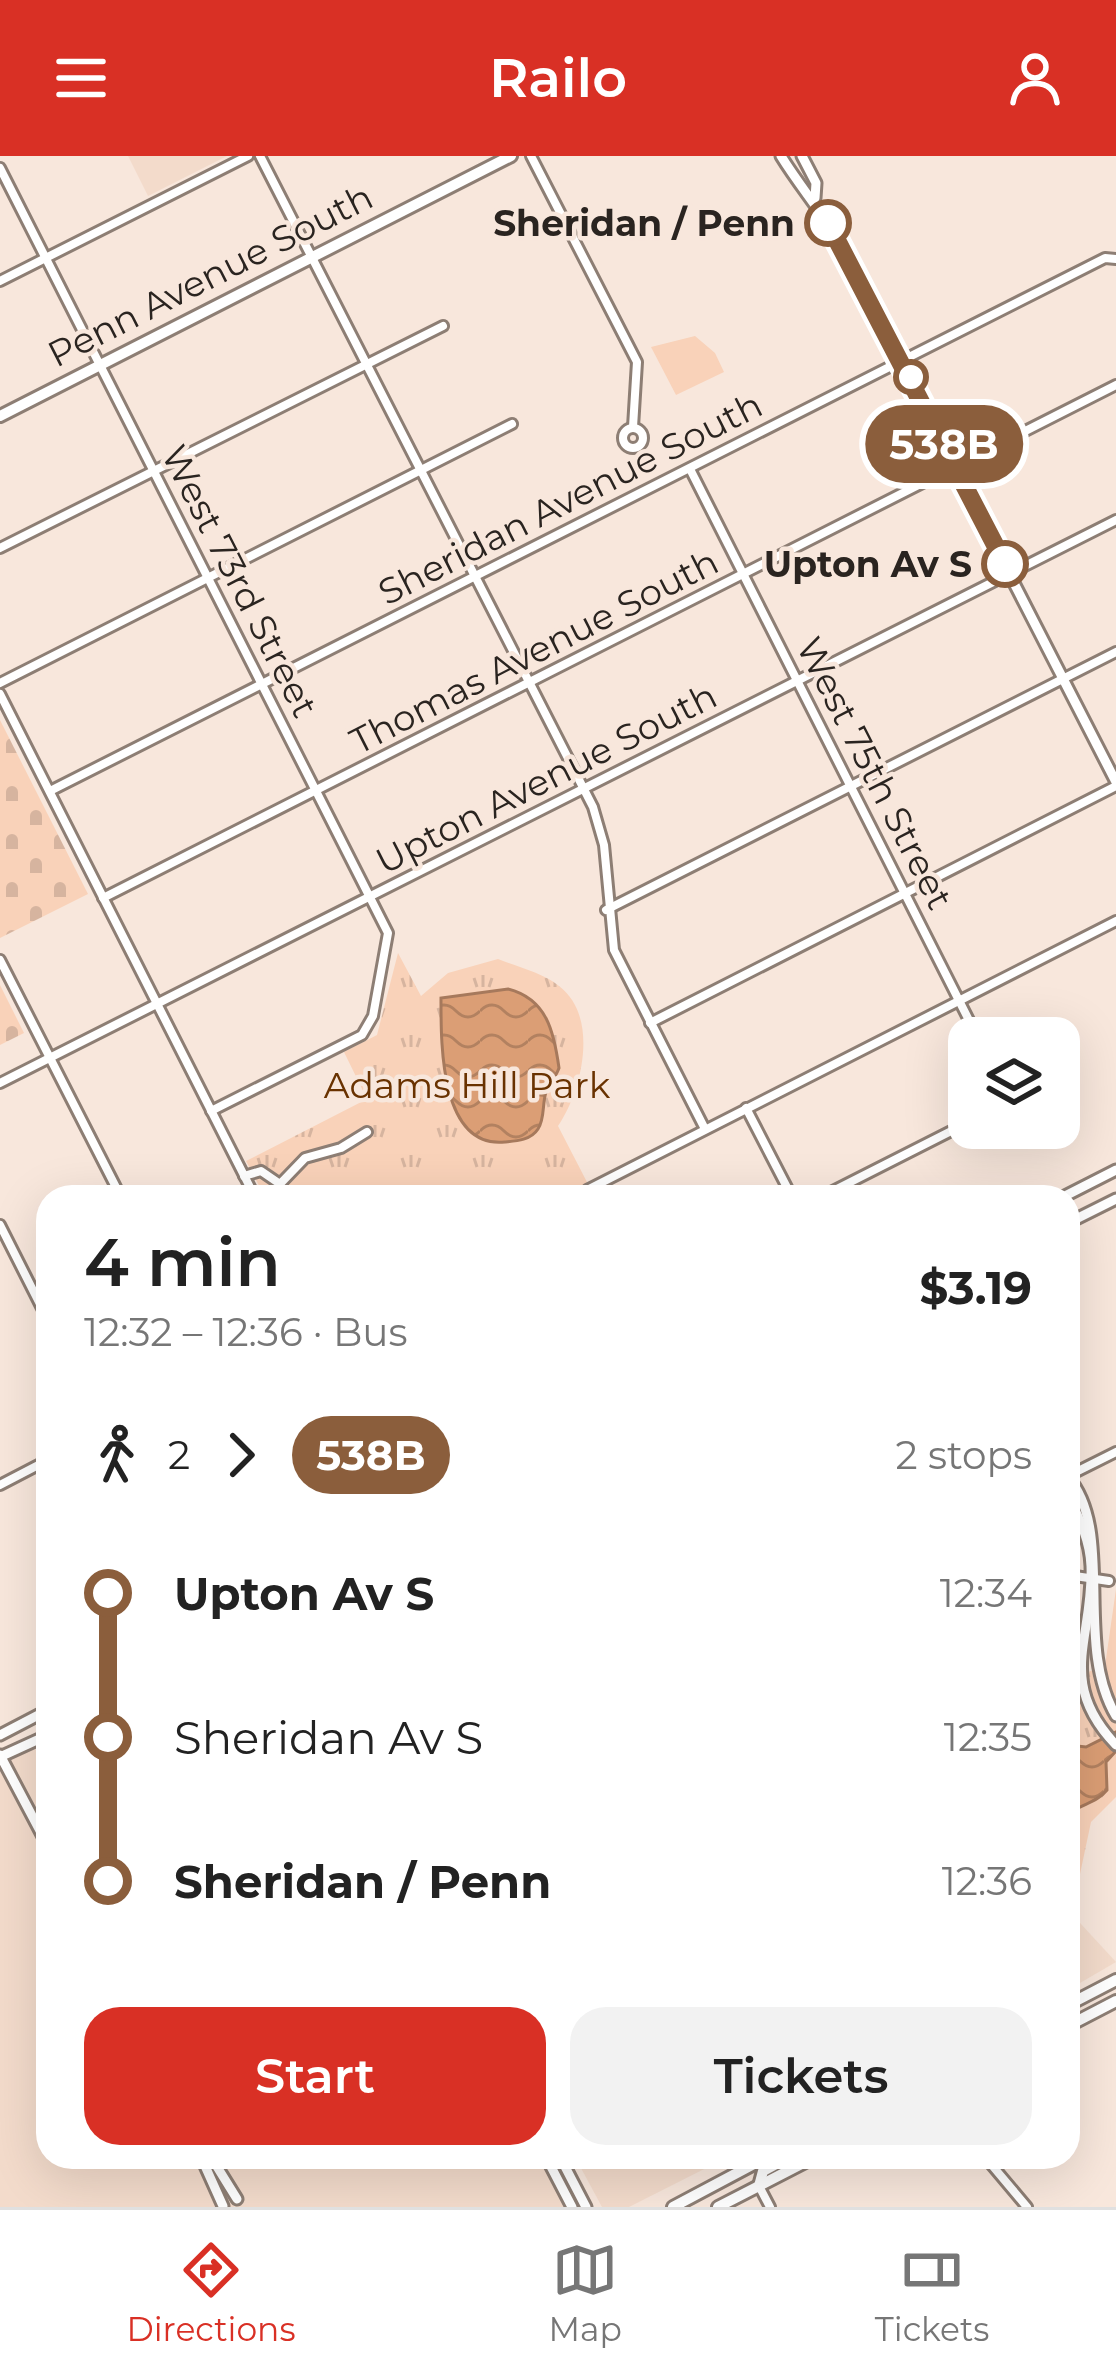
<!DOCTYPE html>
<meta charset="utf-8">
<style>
:root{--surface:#fff;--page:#f2f2f2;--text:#222;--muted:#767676;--line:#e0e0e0;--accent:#d93025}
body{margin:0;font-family:Montserrat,sans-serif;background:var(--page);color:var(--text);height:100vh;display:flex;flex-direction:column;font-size:45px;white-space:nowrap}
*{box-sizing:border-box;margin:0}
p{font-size:39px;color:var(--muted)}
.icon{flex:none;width:66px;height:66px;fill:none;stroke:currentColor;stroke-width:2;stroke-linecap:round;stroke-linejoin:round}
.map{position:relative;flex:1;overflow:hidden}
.side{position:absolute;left:36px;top:1029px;width:1044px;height:984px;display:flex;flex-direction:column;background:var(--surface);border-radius:36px;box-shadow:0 12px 48px #0002}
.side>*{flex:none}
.badge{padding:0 24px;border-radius:39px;font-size:42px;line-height:78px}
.buttons{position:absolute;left:948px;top:861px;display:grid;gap:24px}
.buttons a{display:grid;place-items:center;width:132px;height:132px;border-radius:24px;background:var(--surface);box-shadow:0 12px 48px #0002;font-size:60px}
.map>.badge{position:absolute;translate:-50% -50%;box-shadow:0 0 0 6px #fff}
.legs{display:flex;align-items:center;gap:18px;height:132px;padding:0 48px;font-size:39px}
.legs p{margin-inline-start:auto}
.headline{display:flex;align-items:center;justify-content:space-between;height:204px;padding:0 48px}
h1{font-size:66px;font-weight:600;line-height:90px}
.action{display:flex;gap:24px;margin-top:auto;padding:24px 48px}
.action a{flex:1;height:138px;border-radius:36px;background:var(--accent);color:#fff;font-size:48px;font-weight:600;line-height:138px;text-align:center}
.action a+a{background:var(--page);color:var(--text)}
ul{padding:0 48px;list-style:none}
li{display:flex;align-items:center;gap:42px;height:144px;font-size:45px}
li i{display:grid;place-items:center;width:18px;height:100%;margin:0 15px;background:currentColor}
li i::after{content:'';width:30px;height:30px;margin:-15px;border:9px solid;border-radius:50%;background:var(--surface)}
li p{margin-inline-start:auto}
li:first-child i{background:linear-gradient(#0000 50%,currentColor 0)}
li:last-child i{background:linear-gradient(currentColor 50%,#0000 0)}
header{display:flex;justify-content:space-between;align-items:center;height:156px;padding:0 48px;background:var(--accent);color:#fff;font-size:54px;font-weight:600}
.tab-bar{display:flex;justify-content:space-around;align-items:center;height:168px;border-top:3px solid var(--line);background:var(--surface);font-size:33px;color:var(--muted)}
.tab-bar a{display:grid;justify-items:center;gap:6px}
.tab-bar .current{color:var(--accent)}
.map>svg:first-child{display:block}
</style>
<header><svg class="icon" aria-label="menu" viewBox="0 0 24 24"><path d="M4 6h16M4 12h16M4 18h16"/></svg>Railo<svg class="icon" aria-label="person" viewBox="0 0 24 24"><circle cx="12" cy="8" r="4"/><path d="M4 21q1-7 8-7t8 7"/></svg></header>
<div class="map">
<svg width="1116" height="2051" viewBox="0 0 1116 2051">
<defs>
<pattern id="cemetery-stones" width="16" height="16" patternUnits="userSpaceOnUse" patternTransform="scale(3)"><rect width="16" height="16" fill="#f9d2b9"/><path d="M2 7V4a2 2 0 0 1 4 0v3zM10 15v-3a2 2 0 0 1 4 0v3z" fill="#d6b49f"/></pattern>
<pattern id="park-tufts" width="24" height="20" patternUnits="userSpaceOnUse" patternTransform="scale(3)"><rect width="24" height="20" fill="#f9d2b9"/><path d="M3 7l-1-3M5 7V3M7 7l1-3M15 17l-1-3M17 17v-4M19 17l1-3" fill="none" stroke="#d6b49f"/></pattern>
<pattern id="water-waves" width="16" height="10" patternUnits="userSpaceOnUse" patternTransform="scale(3)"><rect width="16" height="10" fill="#db9e75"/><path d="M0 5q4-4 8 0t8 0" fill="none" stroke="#b28160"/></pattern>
</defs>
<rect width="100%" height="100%" fill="#f8e7dc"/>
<g fill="#f3dbcb">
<path d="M128,0H227L148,40Z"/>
<path d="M48,1573V2001H544L569,2051H0V1597Z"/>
<path d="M1068,1754L1116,1806L1068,1834Z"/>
<path d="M575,2001H728L629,2051H602Z"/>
</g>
<g fill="url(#cemetery-stones)">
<path d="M0,564L88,738L0,782Z"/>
<path d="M0,829L24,877L0,889Z"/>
</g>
<g fill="url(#park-tufts)">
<path d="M398,797L421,840L448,817L498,803C517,811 543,817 559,830C600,861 582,935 558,970L589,1030L567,1041H265L246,1005L367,943L344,896L377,879Z"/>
<path d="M1116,1433V1641L1091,1666L1080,1718L1068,1724V1523L1105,1510Z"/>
</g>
<path fill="#f9d2b9" d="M695,180L715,197L724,216L676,239L651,191Z"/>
<g fill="url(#water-waves)" stroke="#a6795c" stroke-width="3">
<path d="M508,833C547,843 554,876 559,912C556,921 549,928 546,936C542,948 545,963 538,973C531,984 517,985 505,986C439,993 441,884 441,842Z"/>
<path d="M1116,1576V1595L1106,1606L1107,1634C1095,1649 1076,1648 1068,1661V1589L1086,1591Z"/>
</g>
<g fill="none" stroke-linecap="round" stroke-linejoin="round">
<g stroke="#8d7e74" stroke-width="14">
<g id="minor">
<path d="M260,0L593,651L604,689L614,794L705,973"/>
<path d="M531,0L637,206L633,271"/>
<path d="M0,12L388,777L373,860L362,879L211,955"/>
<path d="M0,125L248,0"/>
<circle cx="633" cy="282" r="10"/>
<path d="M690,313L978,882"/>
<path d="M0,392L443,170"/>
<path d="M0,527L512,268"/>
<path d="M0,538L255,1041"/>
<path d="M50,635L1105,102L1116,103"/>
<path d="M103,742L1116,229"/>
<path d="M606,754L1116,496"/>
<path d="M0,804L121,1041"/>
<path d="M650,867L1116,630"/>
<path d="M0,927L1116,364"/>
<path d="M746,952L792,1041"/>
<path d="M244,1020L261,1015L280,1028L305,1002L341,992L367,976"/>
<path d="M587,1034L1116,765"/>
<path d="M821,1041L969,966"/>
<path d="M0,1069L48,1164"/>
<path d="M1068,1320L1116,1296"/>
<path d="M0,1329L48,1304"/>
<path d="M1068,1419L1109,1425"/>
<path d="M985,2001L1027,2051"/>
<path d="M759,2030L770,2051"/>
</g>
</g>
<g stroke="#8d7e74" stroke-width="15">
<g id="tertiary">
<path d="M781,0C800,31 821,54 839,86L1116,626"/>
<path d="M802,0L816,27L815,42"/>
<path d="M1063,1041L1116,1014"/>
<path d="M1068,1067L1116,1043"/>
<path d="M1068,1321C1116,1377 1073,1487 1116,1560"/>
<path d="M1068,1339C1079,1362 1090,1384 1091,1410C1094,1482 1055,1525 1116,1589"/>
<path d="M0,1579L48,1554"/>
<path d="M0,1599L48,1690"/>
<path d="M0,1601L48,1579"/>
<path d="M201,2001L223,2050"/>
<path d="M211,2001L237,2043"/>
<path d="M546,2001L572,2051"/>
<path d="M560,2001L586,2051"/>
</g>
</g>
<g stroke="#8d7e74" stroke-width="16">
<g id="secondary">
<path d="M0,260L511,0"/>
<path d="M1068,1849L1116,1824"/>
<path d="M1068,1870L1116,1845"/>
<path d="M759,2030L763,2015L789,2001"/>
<path d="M673,2051L767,2001"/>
<path d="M718,2051L815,2001"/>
</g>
</g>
<use href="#minor" stroke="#fff" stroke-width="8"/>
<use href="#tertiary" stroke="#fff" stroke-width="9"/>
<use href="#secondary" stroke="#fff" stroke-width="10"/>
</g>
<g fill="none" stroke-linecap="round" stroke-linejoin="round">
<g stroke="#fff" stroke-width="27">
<path id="line-1" d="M828,67L1005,408"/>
</g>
<use href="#line-1" stroke="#8b5e3c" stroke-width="18"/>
</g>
<g fill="#fff" stroke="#8b5e3c" stroke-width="6">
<circle cx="828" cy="67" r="21"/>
<circle cx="911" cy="221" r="15"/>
<circle cx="1005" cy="408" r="21"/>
</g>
<g text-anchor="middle" stroke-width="9" stroke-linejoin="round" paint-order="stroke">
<g font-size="36" font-weight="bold" fill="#2a2420" stroke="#f8e7dc" text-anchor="end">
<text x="795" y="80">Sheridan / Penn</text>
<text x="972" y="421">Upton Av S</text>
</g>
<g font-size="36" fill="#2a2420" stroke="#f8e7dc">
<text transform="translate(210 119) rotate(-27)" y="13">Penn Avenue South</text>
<text transform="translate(570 342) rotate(-27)" y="13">Sheridan Avenue South</text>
<text transform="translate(240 425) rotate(63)" y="13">West 73rd Street</text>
<text transform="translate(534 495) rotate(-27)" y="13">Thomas Avenue South</text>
<text transform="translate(875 617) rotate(63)" y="13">West 75th Street</text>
<text transform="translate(546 622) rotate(-27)" y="13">Upton Avenue South</text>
</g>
<g font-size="36" fill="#693200" stroke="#f8e7dc">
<text x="467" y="942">Adams Hill Park</text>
</g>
</g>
</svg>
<div class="buttons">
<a><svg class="icon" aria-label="layers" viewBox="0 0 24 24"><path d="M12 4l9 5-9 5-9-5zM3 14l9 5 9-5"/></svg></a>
</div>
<b class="badge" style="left:944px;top:288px;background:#8b5e3c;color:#fff">538B</b>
<section class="side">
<div class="headline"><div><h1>4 min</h1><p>12:32 – 12:36 · Bus</p></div><b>$3.19</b></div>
<div class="legs"><svg class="icon" aria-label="walk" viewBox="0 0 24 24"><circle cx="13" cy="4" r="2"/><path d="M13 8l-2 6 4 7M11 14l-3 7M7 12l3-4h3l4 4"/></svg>2<svg class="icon" aria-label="forward" viewBox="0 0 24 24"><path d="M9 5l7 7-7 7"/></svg><b class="badge" style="background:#8b5e3c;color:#fff">538B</b><p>2 stops</p></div>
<ul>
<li><i style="color:#8b5e3c"></i><b>Upton Av S</b><p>12:34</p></li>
<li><i style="color:#8b5e3c"></i><span>Sheridan Av S</span><p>12:35</p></li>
<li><i style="color:#8b5e3c"></i><b>Sheridan / Penn</b><p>12:36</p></li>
</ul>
<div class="action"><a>Start</a><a>Tickets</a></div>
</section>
</div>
<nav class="tab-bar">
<a class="current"><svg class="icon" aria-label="directions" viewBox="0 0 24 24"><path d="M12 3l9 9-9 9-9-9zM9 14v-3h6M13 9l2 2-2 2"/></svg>Directions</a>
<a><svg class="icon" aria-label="map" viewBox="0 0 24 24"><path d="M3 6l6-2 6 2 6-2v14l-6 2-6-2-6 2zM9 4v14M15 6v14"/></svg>Map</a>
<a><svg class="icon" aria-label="tickets" viewBox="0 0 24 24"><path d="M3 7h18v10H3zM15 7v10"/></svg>Tickets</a>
</nav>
